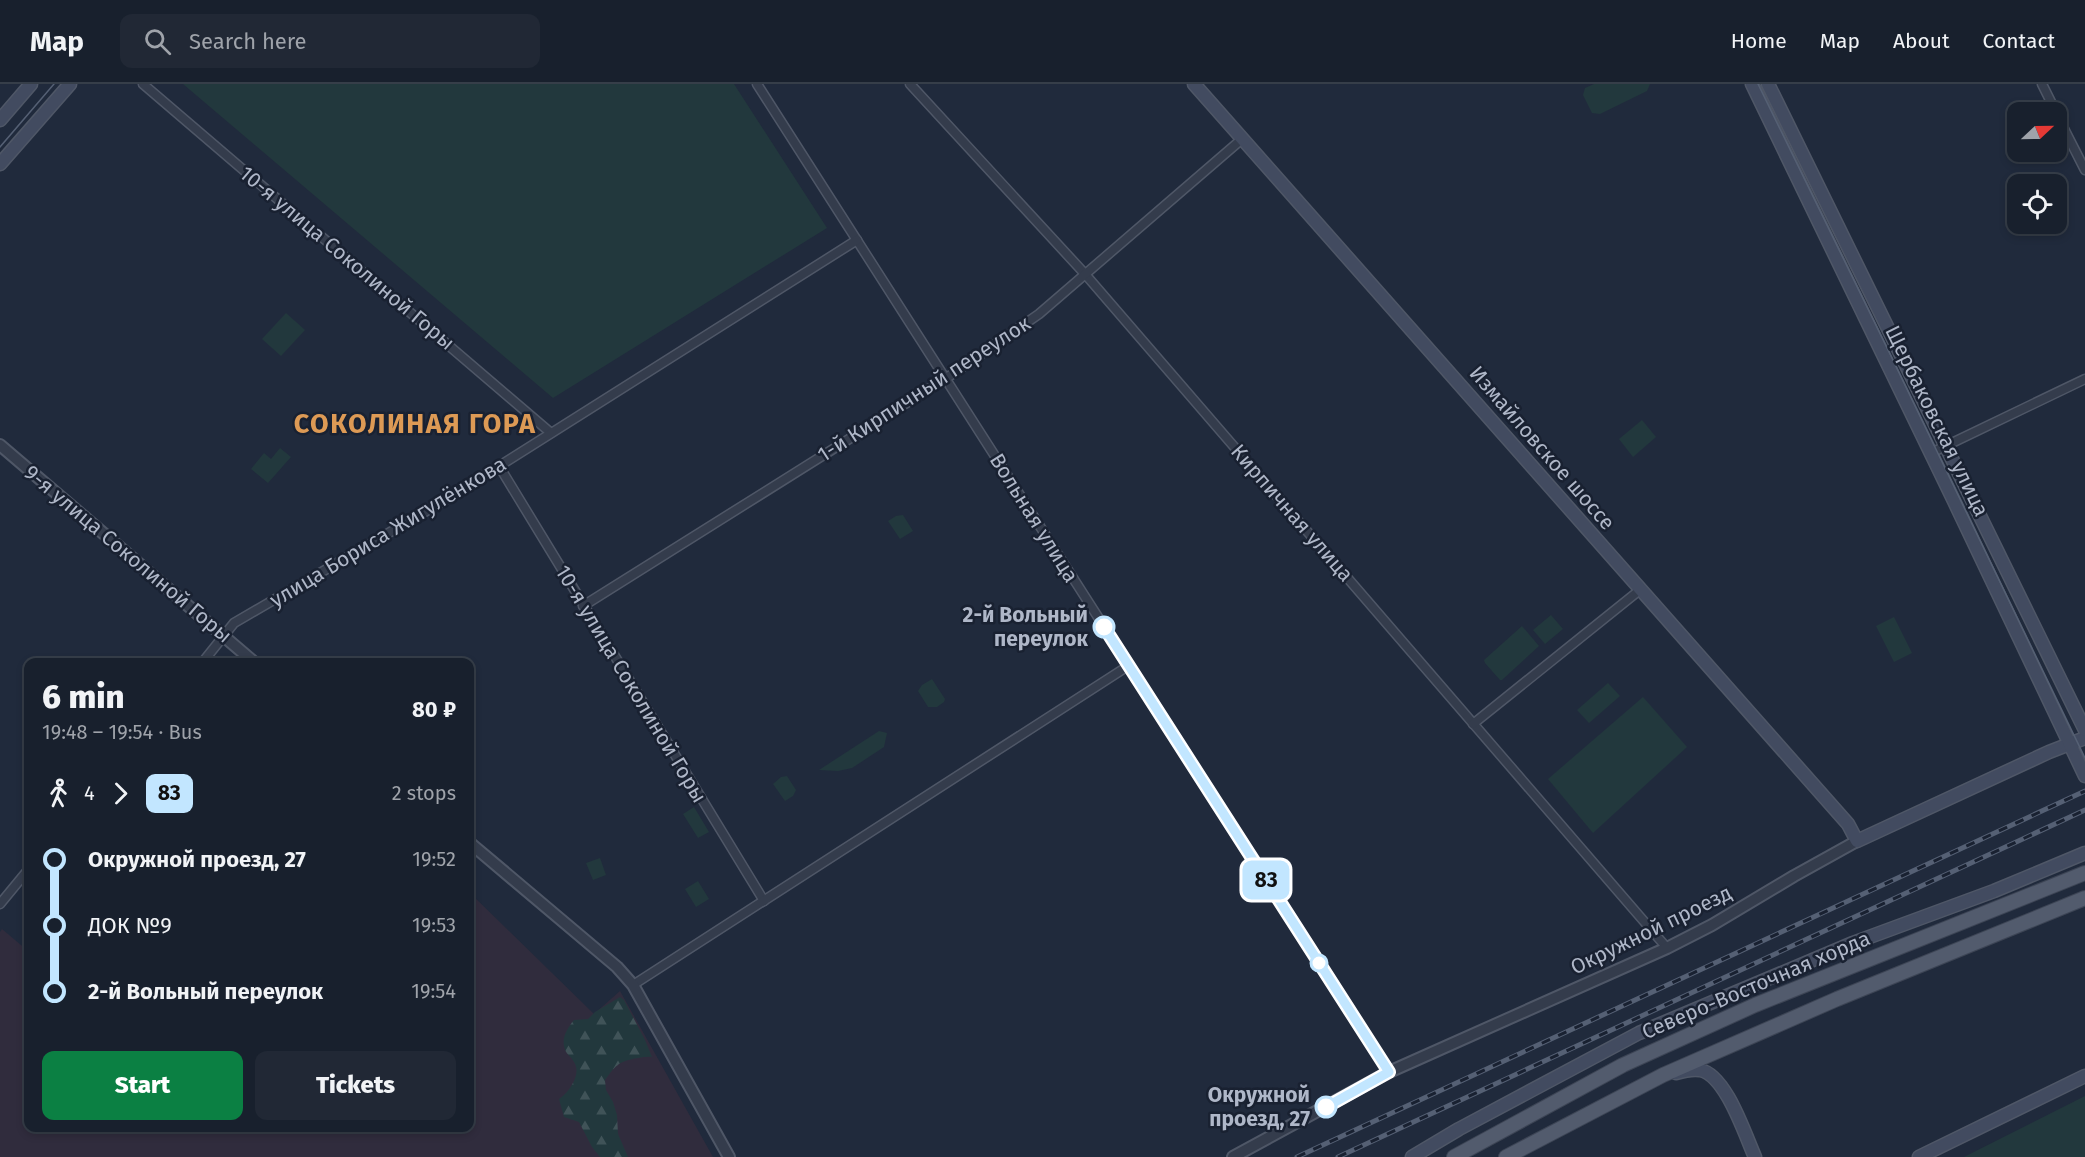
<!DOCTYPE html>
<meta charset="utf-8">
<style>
:root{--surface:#18202d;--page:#212835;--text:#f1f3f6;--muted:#9fa3aa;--line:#363e49;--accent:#0b8043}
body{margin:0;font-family:"Fira Sans",sans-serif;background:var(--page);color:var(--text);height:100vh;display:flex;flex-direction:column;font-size:22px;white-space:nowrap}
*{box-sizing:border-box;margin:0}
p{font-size:20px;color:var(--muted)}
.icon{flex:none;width:33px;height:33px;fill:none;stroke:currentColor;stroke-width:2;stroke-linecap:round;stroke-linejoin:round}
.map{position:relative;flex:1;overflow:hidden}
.side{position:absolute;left:24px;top:574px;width:450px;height:474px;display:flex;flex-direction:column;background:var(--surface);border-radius:12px;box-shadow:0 3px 9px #0003,0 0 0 2px var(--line)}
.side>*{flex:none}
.badge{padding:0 12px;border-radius:9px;font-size:21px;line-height:39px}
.needle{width:39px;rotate:68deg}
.tools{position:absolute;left:2007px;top:18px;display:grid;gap:12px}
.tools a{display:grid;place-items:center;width:60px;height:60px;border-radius:12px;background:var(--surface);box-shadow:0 3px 9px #0003,0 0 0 2px var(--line);font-size:30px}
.map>.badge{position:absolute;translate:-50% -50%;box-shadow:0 0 0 3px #fff}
.legs{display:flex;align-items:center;gap:9px;height:66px;padding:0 18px;font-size:20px}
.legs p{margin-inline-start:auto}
.summary{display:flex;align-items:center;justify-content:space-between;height:102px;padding:0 18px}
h1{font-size:33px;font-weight:800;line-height:45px}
.action{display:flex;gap:12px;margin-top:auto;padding:12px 18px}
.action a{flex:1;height:69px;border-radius:12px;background:var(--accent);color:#fff;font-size:24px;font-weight:800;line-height:69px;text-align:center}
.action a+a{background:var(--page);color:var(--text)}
ul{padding:0 18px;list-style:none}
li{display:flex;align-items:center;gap:21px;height:66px;font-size:22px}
li i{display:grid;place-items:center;width:9px;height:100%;margin:0 8px;background:currentColor}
li i::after{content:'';width:15px;height:15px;margin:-8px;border:4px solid;border-radius:50%;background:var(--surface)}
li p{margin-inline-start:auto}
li:first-child i{background:linear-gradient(#0000 50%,currentColor 0)}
li:last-child i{background:linear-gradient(currentColor 50%,#0000 0)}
header{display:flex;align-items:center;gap:36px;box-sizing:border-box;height:84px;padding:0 30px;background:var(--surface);border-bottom:2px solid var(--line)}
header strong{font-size:28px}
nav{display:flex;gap:33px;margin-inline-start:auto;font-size:21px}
.search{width:420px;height:54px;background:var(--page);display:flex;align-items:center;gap:15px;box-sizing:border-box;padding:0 21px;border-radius:12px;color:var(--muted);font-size:22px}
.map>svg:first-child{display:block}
</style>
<header>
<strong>Map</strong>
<div class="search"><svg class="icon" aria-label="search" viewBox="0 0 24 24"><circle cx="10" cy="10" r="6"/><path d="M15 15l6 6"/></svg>Search here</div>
<nav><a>Home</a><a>Map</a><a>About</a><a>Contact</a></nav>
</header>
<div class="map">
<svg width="2085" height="1073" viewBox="0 0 2085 1073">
<defs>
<pattern id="forest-firs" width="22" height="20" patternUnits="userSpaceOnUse" patternTransform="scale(1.5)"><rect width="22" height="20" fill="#22383d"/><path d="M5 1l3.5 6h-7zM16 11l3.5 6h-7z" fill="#405358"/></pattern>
</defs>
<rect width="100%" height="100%" fill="#202a3c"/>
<path fill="#302c3d" d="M470,809L594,930L620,907L713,1073H0V848L2,845L28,867V1044H470Z"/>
<path fill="url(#forest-firs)" d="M620,913L624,916L645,956L652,973C645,972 623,976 618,981C613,984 609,991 605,996L606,1006L613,1018L617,1031L618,1050L628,1073H600L592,1063L579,1038L564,1033L559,1015C569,1009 582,990 574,978C571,972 565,970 564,962C562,953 568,943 574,936L588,935L595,928Z"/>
<g fill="#22383d">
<path d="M183,0H734L827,144L553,314Z"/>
<path d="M1594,0H1650L1647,7L1600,30L1592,29L1583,11L1585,4Z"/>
<path d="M286,229L305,246L281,272L262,255Z"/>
<path d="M1642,336L1656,353L1633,373L1619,355Z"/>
<path d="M280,364L291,373L268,399L251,385L264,369L271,375Z"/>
<path d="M903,431L913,447L900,455L888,437L896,432Z"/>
<path d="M1551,531L1563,545L1545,560L1533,546Z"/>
<path d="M1894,533L1912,569L1894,578L1876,542Z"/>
<path d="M1522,542L1539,562L1502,596H1500L1485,579L1484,576Z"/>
<path d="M932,595L945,615L944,618L937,623H928L918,607L922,601Z"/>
<path d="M1608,599L1620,612L1589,639L1577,626Z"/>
<path d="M1643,613L1687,663L1593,749L1548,695Z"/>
<path d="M879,647L887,649L884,663L852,684L838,687L819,686Z"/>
<path d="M787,692L796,706L793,712L785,717L773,700L781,693Z"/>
<path d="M694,723L709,748L698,754L683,730Z"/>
<path d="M600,774L606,791L593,796L586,779Z"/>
<path d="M698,797L709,815L696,823L685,805Z"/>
<path d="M2085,1012V1073H1964Z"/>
</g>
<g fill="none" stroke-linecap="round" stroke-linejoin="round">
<g stroke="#4f5767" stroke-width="11">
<g id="minor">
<path d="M143,0L551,349"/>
<path d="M757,0L1389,988"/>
<path d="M910,0L1085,190L1667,864"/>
<path d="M2042,0L2056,28"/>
<path d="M2056,29L2085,86"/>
<path d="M1931,369L2085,295"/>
<path d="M499,382L764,817"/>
<path d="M583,522L951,291L1039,230L1242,55"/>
<path d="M202,579L234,539L447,415L857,156"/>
<path d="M1473,640L1641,505"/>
<path d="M0,820L28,786"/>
<path d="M633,901L1128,582"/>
</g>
</g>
<g stroke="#4f5767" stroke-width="14">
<g id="tertiary">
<path d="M0,361L255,579"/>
<path d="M470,759L617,883L633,901L729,1073"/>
<path d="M1233,1073L1389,988L1667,864L1712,841L1794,792L1857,757"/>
</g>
</g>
<g stroke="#4f5767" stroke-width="15">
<g id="secondary">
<path d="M1194,0L1848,740L1857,757L2049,668L2085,654"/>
<path d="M1752,0L1954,417L2085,692"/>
<path d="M1768,0L2085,646"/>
<path d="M0,36L31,0"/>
<path d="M0,80L70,0"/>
<path d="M1676,989C1683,987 1693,985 1700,986C1726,991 1745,1051 1755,1073"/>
<path d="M1412,1073L1459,1045L1639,949L1853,859L1994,807L2085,769"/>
<path d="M1919,1073L2085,992"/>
</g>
</g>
<g stroke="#3d4555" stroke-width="16">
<g id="primary">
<path d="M1454,1073L1623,981L1755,921L2085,789"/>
<path d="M1506,1073L1663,991L1837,915L2085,814"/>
</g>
</g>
<use href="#minor" stroke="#343c4c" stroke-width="8"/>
<use href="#tertiary" stroke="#343c4c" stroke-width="10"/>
<use href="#secondary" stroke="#424b60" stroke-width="12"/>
<use href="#primary" stroke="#525b6d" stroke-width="14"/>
<g stroke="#556074" stroke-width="1.5">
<path d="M1758,0L1890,270L2085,674"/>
<path d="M0,63L54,0"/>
</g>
<g stroke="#556074" stroke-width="5">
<g id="rail">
<path d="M1297,1073L2085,707"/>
<path d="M1338,1073L2085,726"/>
</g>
</g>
<use href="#rail" stroke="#192131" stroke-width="3" stroke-dasharray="9" stroke-linecap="butt"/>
</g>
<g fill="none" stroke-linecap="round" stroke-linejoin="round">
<g stroke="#fff" stroke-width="14">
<path id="line-1" d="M1104,543L1389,988L1326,1023"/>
</g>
<use href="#line-1" stroke="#c2e6ff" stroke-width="9"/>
</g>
<g fill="#fff" stroke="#c2e6ff" stroke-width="3">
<circle cx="1104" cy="543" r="10"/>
<circle cx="1319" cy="879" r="8"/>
<circle cx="1326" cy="1023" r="10"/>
</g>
<g text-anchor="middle" stroke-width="5" stroke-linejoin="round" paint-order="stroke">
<g font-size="21" fill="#afb7c8" stroke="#192131">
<text transform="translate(347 174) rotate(40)" y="7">10-я улица Соколиной Горы</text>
<text transform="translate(924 305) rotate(-33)" y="7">1-й Кирпичный переулок</text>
<text transform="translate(1937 337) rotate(64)" y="7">Щербаковская улица</text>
<text transform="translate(1542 364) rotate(49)" y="7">Измайловское шоссе</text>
<text transform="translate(1292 429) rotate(49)" y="7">Кирпичная улица</text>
<text transform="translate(1034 434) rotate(58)" y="7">Вольная улица</text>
<text transform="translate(388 448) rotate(-31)" y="7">улица Бориса Жигулёнкова</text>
<text transform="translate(128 470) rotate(40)" y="7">9-я улица Соколиной Горы</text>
<text transform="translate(631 600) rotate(59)" y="7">10-я улица Соколиной Горы</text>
<text transform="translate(1651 846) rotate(-26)" y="7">Окружной проезд</text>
<text transform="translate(1756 901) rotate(-23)" y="7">Северо-Восточная хорда</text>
</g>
<g font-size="21" font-weight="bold" fill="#afb7c8" stroke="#192131" text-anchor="end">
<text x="1088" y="538">2-й Вольный<tspan x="1088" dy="24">переулок</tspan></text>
<text x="1310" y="1018">Окружной<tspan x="1310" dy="24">проезд, 27</tspan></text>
</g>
<g font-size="27" font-weight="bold" letter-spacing="1.5" fill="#dd9a55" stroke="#192131">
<text x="415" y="349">СОКОЛИНАЯ ГОРА</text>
</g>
</g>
</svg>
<div class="tools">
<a><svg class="needle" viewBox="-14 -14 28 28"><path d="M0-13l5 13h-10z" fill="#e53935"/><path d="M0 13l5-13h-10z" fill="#9fa3aa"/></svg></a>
<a><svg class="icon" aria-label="locate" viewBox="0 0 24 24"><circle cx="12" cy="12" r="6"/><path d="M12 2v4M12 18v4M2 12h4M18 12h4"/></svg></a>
</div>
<b class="badge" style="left:1266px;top:796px;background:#c2e6ff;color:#111">83</b>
<section class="side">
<div class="summary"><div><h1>6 min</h1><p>19:48 – 19:54 · Bus</p></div><b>80 ₽</b></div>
<div class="legs"><svg class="icon" aria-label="walk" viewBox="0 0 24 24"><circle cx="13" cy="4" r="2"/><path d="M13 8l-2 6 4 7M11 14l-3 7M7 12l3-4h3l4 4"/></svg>4<svg class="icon" aria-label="forward" viewBox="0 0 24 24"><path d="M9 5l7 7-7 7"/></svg><b class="badge" style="background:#c2e6ff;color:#111">83</b><p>2 stops</p></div>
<ul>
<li><i style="color:#c2e6ff"></i><b>Окружной проезд, 27</b><p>19:52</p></li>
<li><i style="color:#c2e6ff"></i><span>ДОК №9</span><p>19:53</p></li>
<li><i style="color:#c2e6ff"></i><b>2-й Вольный переулок</b><p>19:54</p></li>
</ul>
<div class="action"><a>Start</a><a>Tickets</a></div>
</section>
</div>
